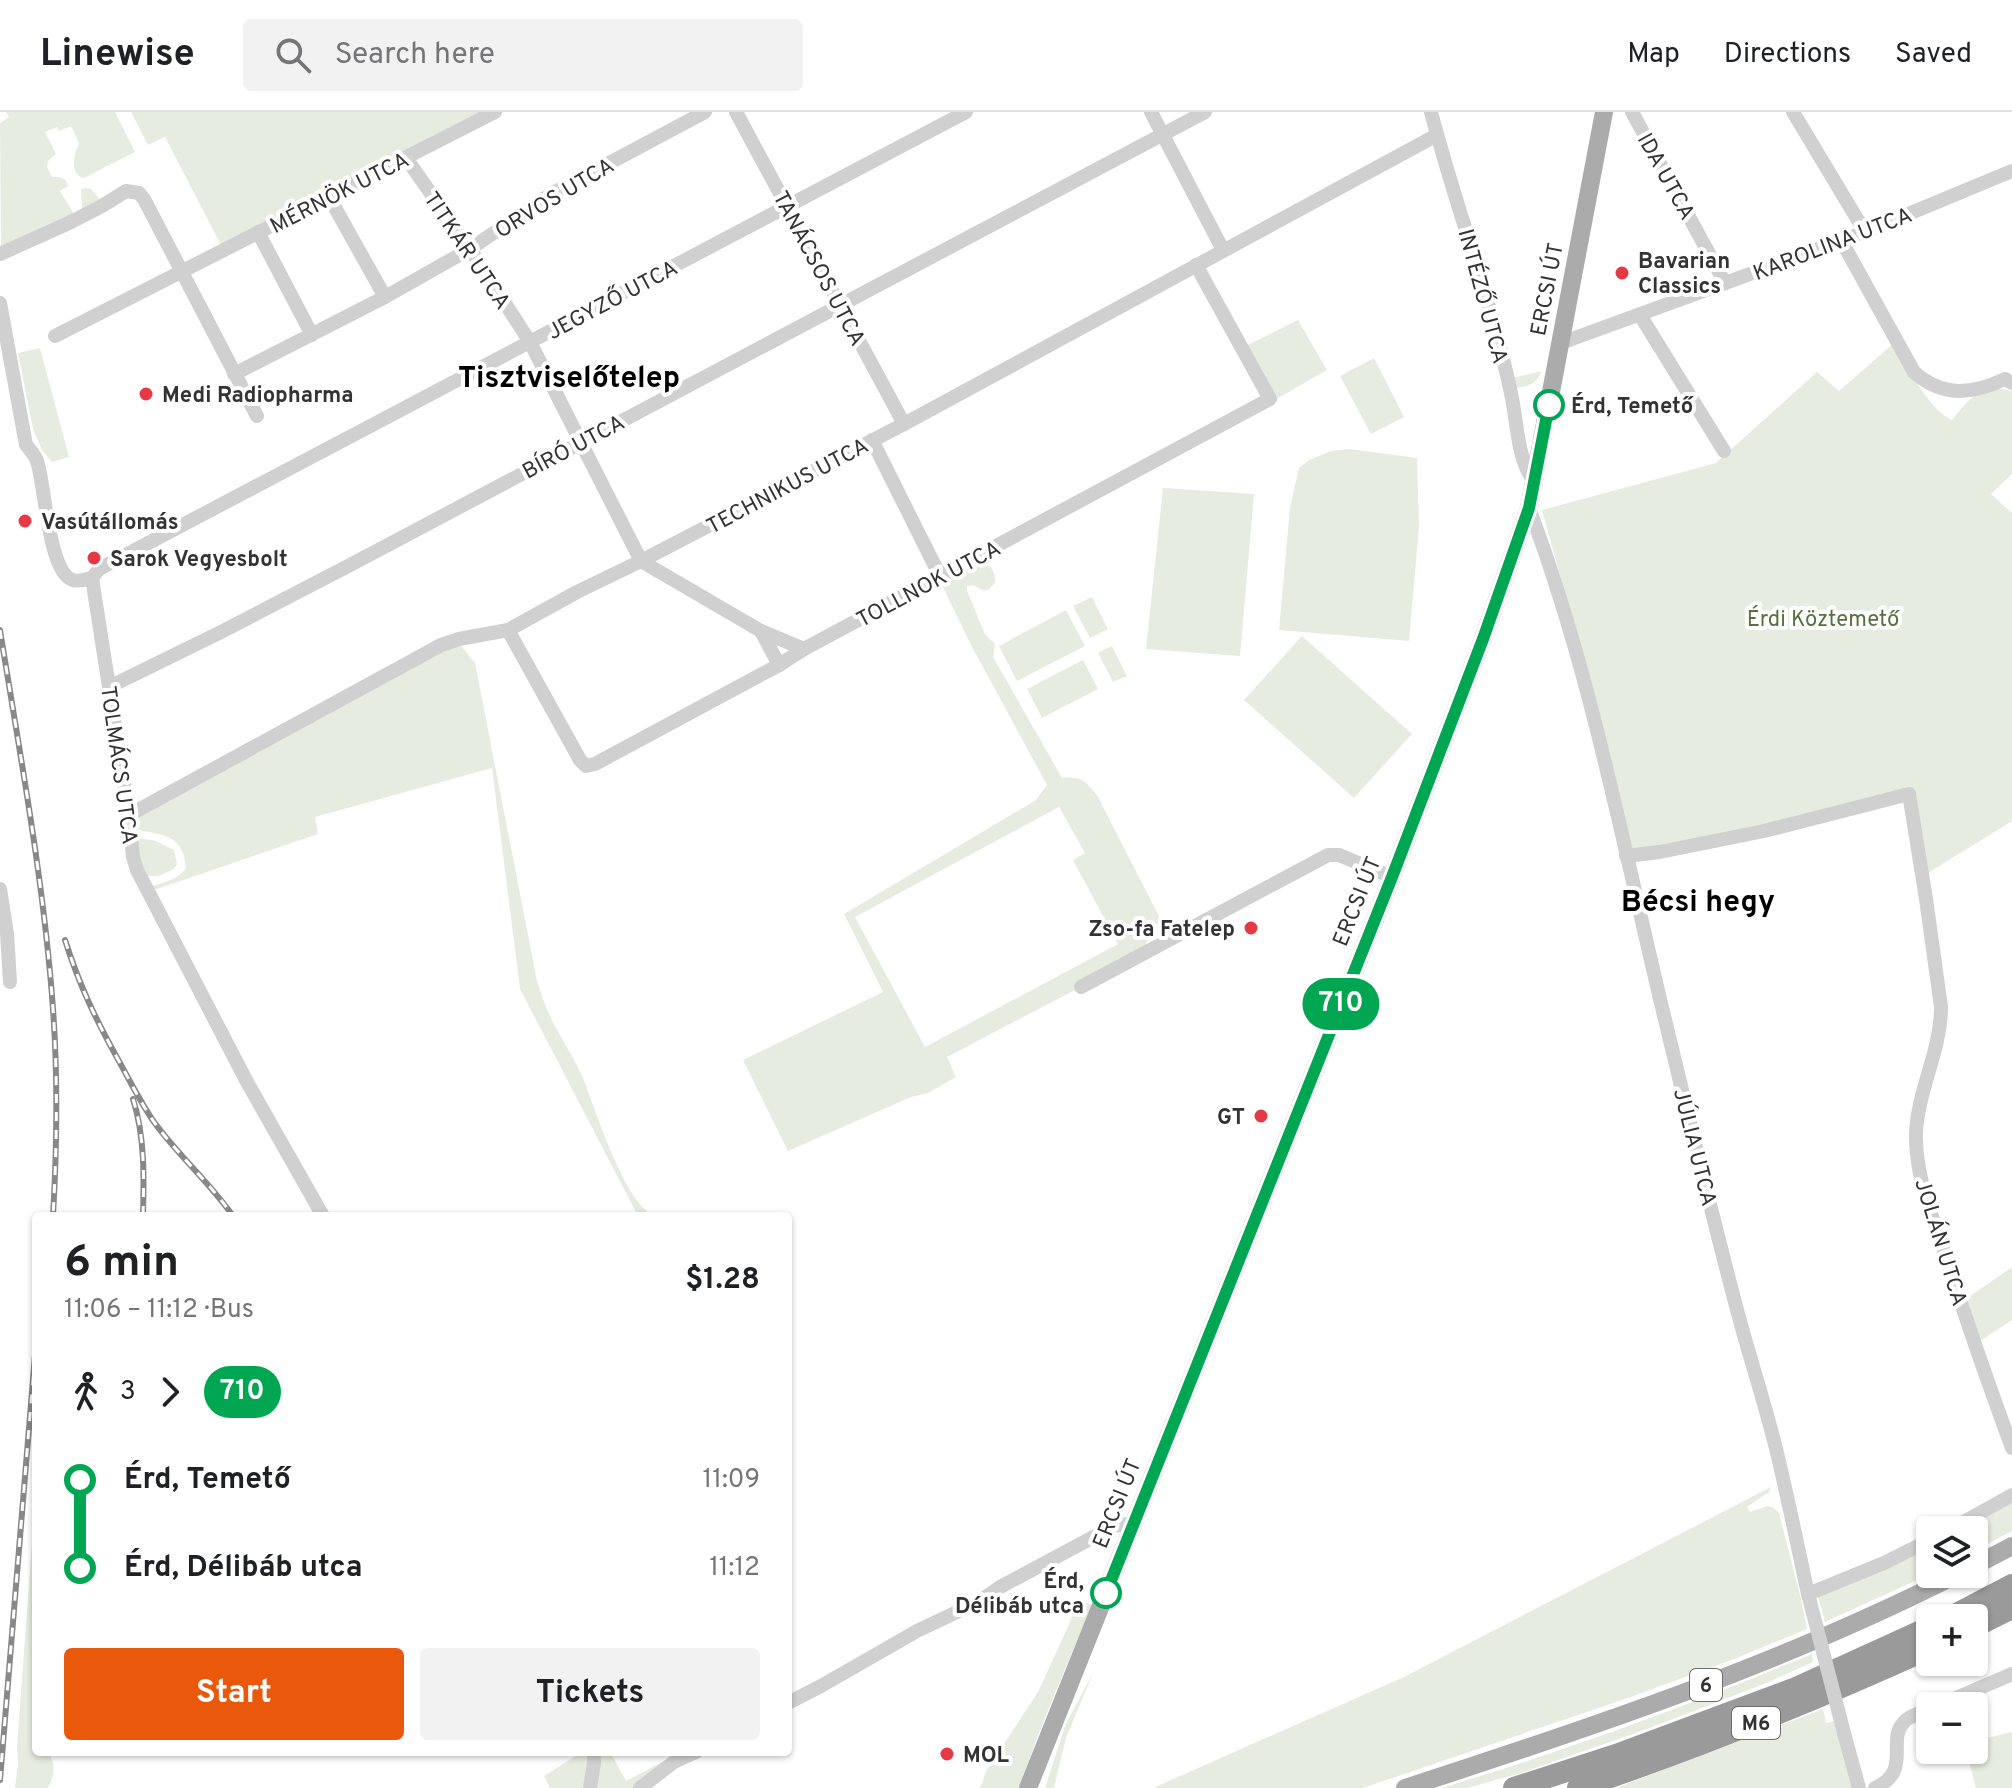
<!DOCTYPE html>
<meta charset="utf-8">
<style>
:root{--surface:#fff;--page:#f2f2f2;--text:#202124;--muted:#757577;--line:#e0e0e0;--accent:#ea580c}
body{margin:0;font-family:Overpass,sans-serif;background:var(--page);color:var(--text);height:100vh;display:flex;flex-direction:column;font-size:30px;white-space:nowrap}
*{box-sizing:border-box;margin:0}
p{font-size:26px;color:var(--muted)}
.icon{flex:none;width:44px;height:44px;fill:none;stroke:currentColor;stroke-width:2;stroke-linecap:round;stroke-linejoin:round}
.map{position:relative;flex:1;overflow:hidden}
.details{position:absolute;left:32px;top:1100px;width:760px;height:544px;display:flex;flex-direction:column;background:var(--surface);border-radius:8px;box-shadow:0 2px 6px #0004}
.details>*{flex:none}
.badge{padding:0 16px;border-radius:26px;font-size:28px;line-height:52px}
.controls{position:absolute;left:1916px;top:1404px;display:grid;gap:16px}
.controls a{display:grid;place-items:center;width:72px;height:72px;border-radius:8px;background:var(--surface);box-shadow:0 2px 6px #0004;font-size:40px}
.map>.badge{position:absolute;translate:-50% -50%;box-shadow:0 0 0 4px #fff}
.legs{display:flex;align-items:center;gap:12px;height:88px;padding:0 32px;font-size:26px}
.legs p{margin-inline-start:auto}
.headline{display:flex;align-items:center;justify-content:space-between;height:136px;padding:0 32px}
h1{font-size:44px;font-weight:700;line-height:60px}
.cta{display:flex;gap:16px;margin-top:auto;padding:16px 32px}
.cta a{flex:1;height:92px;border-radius:8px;background:var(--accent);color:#fff;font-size:32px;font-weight:700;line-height:92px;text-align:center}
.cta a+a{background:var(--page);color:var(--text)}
ul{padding:0 32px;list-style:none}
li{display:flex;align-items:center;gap:28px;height:88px;font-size:30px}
li i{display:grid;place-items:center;width:12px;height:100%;margin:0 10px;background:currentColor}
li i::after{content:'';width:20px;height:20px;margin:-10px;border:6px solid;border-radius:50%;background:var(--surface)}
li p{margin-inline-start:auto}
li:first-child i{background:linear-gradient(#0000 50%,currentColor 0)}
li:last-child i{background:linear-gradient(currentColor 50%,#0000 0)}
header{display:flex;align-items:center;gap:48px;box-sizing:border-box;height:112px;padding:0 40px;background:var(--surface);border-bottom:2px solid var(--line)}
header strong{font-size:38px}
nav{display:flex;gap:44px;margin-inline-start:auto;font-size:28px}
.search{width:560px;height:72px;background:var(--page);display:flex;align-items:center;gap:20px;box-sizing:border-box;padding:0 28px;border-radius:8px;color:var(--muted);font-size:30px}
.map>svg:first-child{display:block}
</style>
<header>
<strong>Linewise</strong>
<div class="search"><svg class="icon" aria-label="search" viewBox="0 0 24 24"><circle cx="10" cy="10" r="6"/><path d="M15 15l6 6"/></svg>Search here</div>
<nav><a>Map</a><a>Directions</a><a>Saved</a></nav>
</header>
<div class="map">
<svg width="2012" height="1676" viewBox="0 0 2012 1676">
<rect width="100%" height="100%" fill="#fff"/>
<g fill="#e6ecdf" fill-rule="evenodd">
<path d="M6,0H115L135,40L84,66C69,63 74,42 79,31L71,14L59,19L57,15L45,20L56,42L48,49L47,55L52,65C61,65 65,64 68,74L60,79L74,102L82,98L81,78L84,76L91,77L102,90L1,138L0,11L9,5Z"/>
<path d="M131,0H488L221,133L165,25L148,33Z"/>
<path d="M1298,208L1327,258L1273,289L1244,235Z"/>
<path d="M1894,231C1908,254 1927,296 1952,308C1970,286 1981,271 2012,279V362L1991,382L2012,401V709L1928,761L1911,678L1779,712L1630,741L1591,575L1542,398L1716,351L1817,260L1839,279Z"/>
<path d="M40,236L69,345L52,350L42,338L33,317L18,241Z"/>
<path d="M1374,246L1404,305L1371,322L1340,264Z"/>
<path d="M1542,259C1536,272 1529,275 1515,276L1512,266Z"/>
<path d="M1349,337L1417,346L1419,414L1409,529L1279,518L1290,396L1299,356L1309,348L1331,339Z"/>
<path d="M1163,376L1254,382L1240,544L1146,537Z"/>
<path d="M980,447L982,451C993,454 995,460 995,471L988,478H982L973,473L967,474V479L985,522L995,532L993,545L1062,666C1082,664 1086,669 1098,685L1167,820L1151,808C1151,826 1146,835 1134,847L947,945L956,965L928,981L911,985L788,1039L743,948L883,880L844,802L1036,688L1047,673L971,533L940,469ZM1059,695L1085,741L1073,748L1118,832L925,935L855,805Z"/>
<path d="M1092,485L1108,517L1090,526L1073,494Z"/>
<path d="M1066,498L1085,534L1017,569L999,534Z"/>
<path d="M1302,524L1412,622L1354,686L1244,588Z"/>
<path d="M458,530L475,551L537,869C541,880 544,892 550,904C559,924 573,943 582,964C595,995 624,1092 655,1104H638L520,877L492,656L315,705L318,722L151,779L149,775C162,771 178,768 186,756C184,735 177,726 155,721C147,719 142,720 136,716L135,704Z"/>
<path d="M1112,534L1127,564L1113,570L1098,541Z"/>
<path d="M1083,548L1098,577L1042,606L1027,577Z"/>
<path d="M139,726L156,729L174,738L177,752L174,757L158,764H144L136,729Z"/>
<path d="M2012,1155V1208L1977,1231L1963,1189Z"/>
<path d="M1771,1375L1769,1380L1747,1395L1750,1400L1767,1394L1773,1395L1779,1401L1801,1487L1807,1517L1729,1549L1628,1586L1363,1676H1153L1404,1565Z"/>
<path d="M2012,1383V1419L1974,1439V1418H1949Z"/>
<path d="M34,1404H36V1497L32,1594L36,1617V1640H48C56,1653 55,1662 48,1676H15L18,1651L17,1635Z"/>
<path d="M1930,1428V1462L1825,1510L1817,1481Z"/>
<path d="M1075,1488L1093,1493C1066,1554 1040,1613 1020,1676H979L983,1670L985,1661L1038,1580L1071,1508Z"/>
<path d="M1812,1542L1813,1550L1764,1572L1647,1617L1521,1661L1467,1676H1442C1473,1666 1505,1657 1536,1646C1629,1615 1721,1580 1812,1542Z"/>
<path d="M1094,1559L1066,1626L1054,1676H1045L1065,1614Z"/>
<path d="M1823,1597L1826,1611L1834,1609L1854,1676H1616Z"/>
<path d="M2012,1620V1676H1976L1966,1638H1974V1629Z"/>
<path d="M582,1640H610L626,1669L681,1640L640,1676H550L544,1664Z"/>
</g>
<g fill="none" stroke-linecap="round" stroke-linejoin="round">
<g stroke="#d0d0d0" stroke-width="14">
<path d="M736,0L904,312"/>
<path d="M1151,0L1223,138"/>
<path d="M1431,0C1456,96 1492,189 1512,286C1517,311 1518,350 1534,369"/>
<path d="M1632,0L1725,171"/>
<path d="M1793,0L1865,120"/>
<path d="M406,46L470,137L530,230L641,449L761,519"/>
<path d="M329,85L385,185"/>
<path d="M258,120L312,223"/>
<path d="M1841,128L1914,260C1943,286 1973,282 2005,267L2012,271"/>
<path d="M0,142L69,111L102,94L126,79L139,81L144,87L257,304"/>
<path d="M0,191L26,333C30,338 35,343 37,349C45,371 48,461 73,468C79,470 87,467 92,466"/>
<path d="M1640,203L1724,339"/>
<path d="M55,224L495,0"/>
<path d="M1561,231L1865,120L2012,59"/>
<path d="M234,262L385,185L470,137L551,82L705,0"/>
<path d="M872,328L940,464"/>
<path d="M1529,396C1589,555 1621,723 1660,887C1685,990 1709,1092 1736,1194C1749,1244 1766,1294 1778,1345C1789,1391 1798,1436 1808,1482L1884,1451L1930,1428"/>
<path d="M92,466L99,457L966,0"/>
<path d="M92,466L129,703L133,745L137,758L247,970L323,1104"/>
<path d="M508,518L580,648L586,654L595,652L779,553L804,537L1270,287L1196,153"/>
<path d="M779,553L761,519L804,537"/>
<path d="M109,575L223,519L352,452L1205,0"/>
<path d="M129,703L441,533L459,527L508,518L577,480L641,449L904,312L1437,23"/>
<path d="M1626,744L1660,740L1764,719L1909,682L1926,787L1941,895C1941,939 1918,977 1916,1021C1915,1062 1931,1101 1944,1139C1965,1205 1988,1271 2012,1336"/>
<path d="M0,777L7,821L10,870"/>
<path d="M1081,875L1328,743H1339L1392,765"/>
<path d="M1949,1418L2012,1383"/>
<path d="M788,1591L821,1574L917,1519L980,1489L1000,1475L1114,1414L1127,1412L1133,1414"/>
<path d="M1938,1594L2012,1562"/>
<path d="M1844,1621L1859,1676"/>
<path d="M590,1676L594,1651V1640"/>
<path d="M640,1676L674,1650L696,1640"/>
<path d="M1875,1676C1914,1658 1884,1627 1906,1608C1912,1603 1922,1600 1930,1597"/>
</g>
<g stroke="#ababab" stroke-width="18">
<path d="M1974,1454L2012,1434"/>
<path d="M1028,1676L1392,765L1483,527L1529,396L1604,0"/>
<path d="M1405,1676C1593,1615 1781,1552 1958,1462"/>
</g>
<g stroke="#9a9a9a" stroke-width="22">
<path d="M1949,1506L2012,1473"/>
<path d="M1974,1515L2012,1496"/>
<path d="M1514,1676L1616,1643L1796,1576L1930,1515"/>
<path d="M1578,1676C1698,1636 1815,1588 1930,1536"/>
</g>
<g stroke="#888" stroke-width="6">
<g id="rail">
<path d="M0,518C20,643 44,770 53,897C58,966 57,1035 53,1104"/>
<path d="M65,828C80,875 96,908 120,951C131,971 141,991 154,1010C178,1043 209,1070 233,1104"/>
<path d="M133,987C145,1025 144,1065 143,1104"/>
<path d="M0,1668L36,1231"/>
</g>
</g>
<use href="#rail" stroke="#fff" stroke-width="3" stroke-dasharray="9" stroke-linecap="butt"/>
<path stroke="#d0d0d0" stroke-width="14" d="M1808,1482L1844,1621"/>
</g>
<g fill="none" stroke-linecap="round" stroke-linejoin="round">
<g stroke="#fff" stroke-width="18">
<path id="line-1" d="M1106,1481L1392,765L1483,527L1529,396L1549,293"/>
</g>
<use href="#line-1" stroke="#00a651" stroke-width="12"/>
</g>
<g fill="#e63946" stroke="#fff" stroke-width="3">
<circle cx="1622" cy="161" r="8"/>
<circle cx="146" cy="282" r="8"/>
<circle cx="25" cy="409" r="8"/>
<circle cx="94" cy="446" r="8"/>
<circle cx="1251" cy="816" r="8"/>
<circle cx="1261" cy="1004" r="8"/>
<circle cx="947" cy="1642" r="8"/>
</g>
<g fill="#fff" stroke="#00a651" stroke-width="4">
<circle cx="1549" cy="293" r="14"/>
<circle cx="1106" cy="1481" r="14"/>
</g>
<g text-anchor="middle" stroke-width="8" stroke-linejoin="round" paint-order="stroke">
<g fill="#fff" stroke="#707070" stroke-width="2">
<rect x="1690" y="1557" width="32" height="32" rx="6"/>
<rect x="1732" y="1595" width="48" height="32" rx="6"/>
</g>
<g font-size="20" font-weight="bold" fill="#333">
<text x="1706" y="1580">6</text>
<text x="1756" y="1618">M6</text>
</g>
<g font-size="22" fill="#333" stroke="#fff">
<text transform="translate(1667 64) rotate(61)" y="8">IDA UTCA</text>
<text transform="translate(339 80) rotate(-27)" y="8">MÉRNÖK UTCA</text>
<text transform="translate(554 85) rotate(-31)" y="8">ORVOS UTCA</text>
<text transform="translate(1832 131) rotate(-21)" y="8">KAROLINA UTCA</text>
<text transform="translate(468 138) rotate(56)" y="8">TITKÁR UTCA</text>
<text transform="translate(820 156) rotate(62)" y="8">TANÁCSOS UTCA</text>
<text transform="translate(1546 177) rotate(-79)" y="8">ERCSI ÚT</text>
<text transform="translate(1484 184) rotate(75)" y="8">INTÉZŐ UTCA</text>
<text transform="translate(612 187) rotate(-28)" y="8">JEGYZŐ UTCA</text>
<text transform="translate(573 334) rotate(-28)" y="8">BÍRÓ UTCA</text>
<text transform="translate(787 373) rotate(-28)" y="8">TECHNIKUS UTCA</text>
<text transform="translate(928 471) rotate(-28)" y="8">TOLLNOK UTCA</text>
<text transform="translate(120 653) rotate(82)" y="8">TOLMÁCS UTCA</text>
<text transform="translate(1356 789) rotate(-68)" y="8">ERCSI ÚT</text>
<text transform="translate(1696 1035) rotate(76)" y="8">JÚLIA UTCA</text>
<text transform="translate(1942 1130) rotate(73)" y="8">JOLÁN UTCA</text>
<text transform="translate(1116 1391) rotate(-68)" y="8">ERCSI ÚT</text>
</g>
<g font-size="22" font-weight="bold" fill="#333" stroke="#fff" text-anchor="start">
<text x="1638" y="156">Bavarian<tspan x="1638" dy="25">Classics</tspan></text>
<text x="162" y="290">Medi Radiopharma</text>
<text x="41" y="417">Vasútállomás</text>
<text x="110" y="454">Sarok Vegyesbolt</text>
<text x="1235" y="824" text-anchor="end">Zso-fa Fatelep</text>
<text x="1245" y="1012" text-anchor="end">GT</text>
<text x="963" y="1650">MOL</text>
</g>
<g font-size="22" font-weight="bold" fill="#333" stroke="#fff" text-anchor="start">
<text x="1571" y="301">Érd, Temető</text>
<text x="1084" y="1476" text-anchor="end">Érd,<tspan x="1084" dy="25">Délibáb utca</tspan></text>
</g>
<g font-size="22" fill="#56703f" stroke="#fff">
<text x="1823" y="514">Érdi Köztemető</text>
</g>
<g font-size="30" font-weight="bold" fill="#000" stroke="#fff">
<text x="569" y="275">Tisztviselőtelep</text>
<text x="1698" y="799">Bécsi hegy</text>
</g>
</g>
</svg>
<div class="controls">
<a><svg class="icon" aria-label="layers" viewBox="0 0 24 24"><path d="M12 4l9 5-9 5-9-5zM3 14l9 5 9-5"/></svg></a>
<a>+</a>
<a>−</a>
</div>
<b class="badge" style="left:1341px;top:892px;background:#00a651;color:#fff">710</b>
<section class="details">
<div class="headline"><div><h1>6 min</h1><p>11:06 – 11:12 · Bus</p></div><b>$1.28</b></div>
<div class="legs"><svg class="icon" aria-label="walk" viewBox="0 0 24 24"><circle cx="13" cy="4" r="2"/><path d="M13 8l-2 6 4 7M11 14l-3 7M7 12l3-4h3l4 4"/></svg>3<svg class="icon" aria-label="forward" viewBox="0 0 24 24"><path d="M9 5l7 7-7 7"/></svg><b class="badge" style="background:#00a651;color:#fff">710</b></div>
<ul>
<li><i style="color:#00a651"></i><b>Érd, Temető</b><p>11:09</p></li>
<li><i style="color:#00a651"></i><b>Érd, Délibáb utca</b><p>11:12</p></li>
</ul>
<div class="cta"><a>Start</a><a>Tickets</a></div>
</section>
</div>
